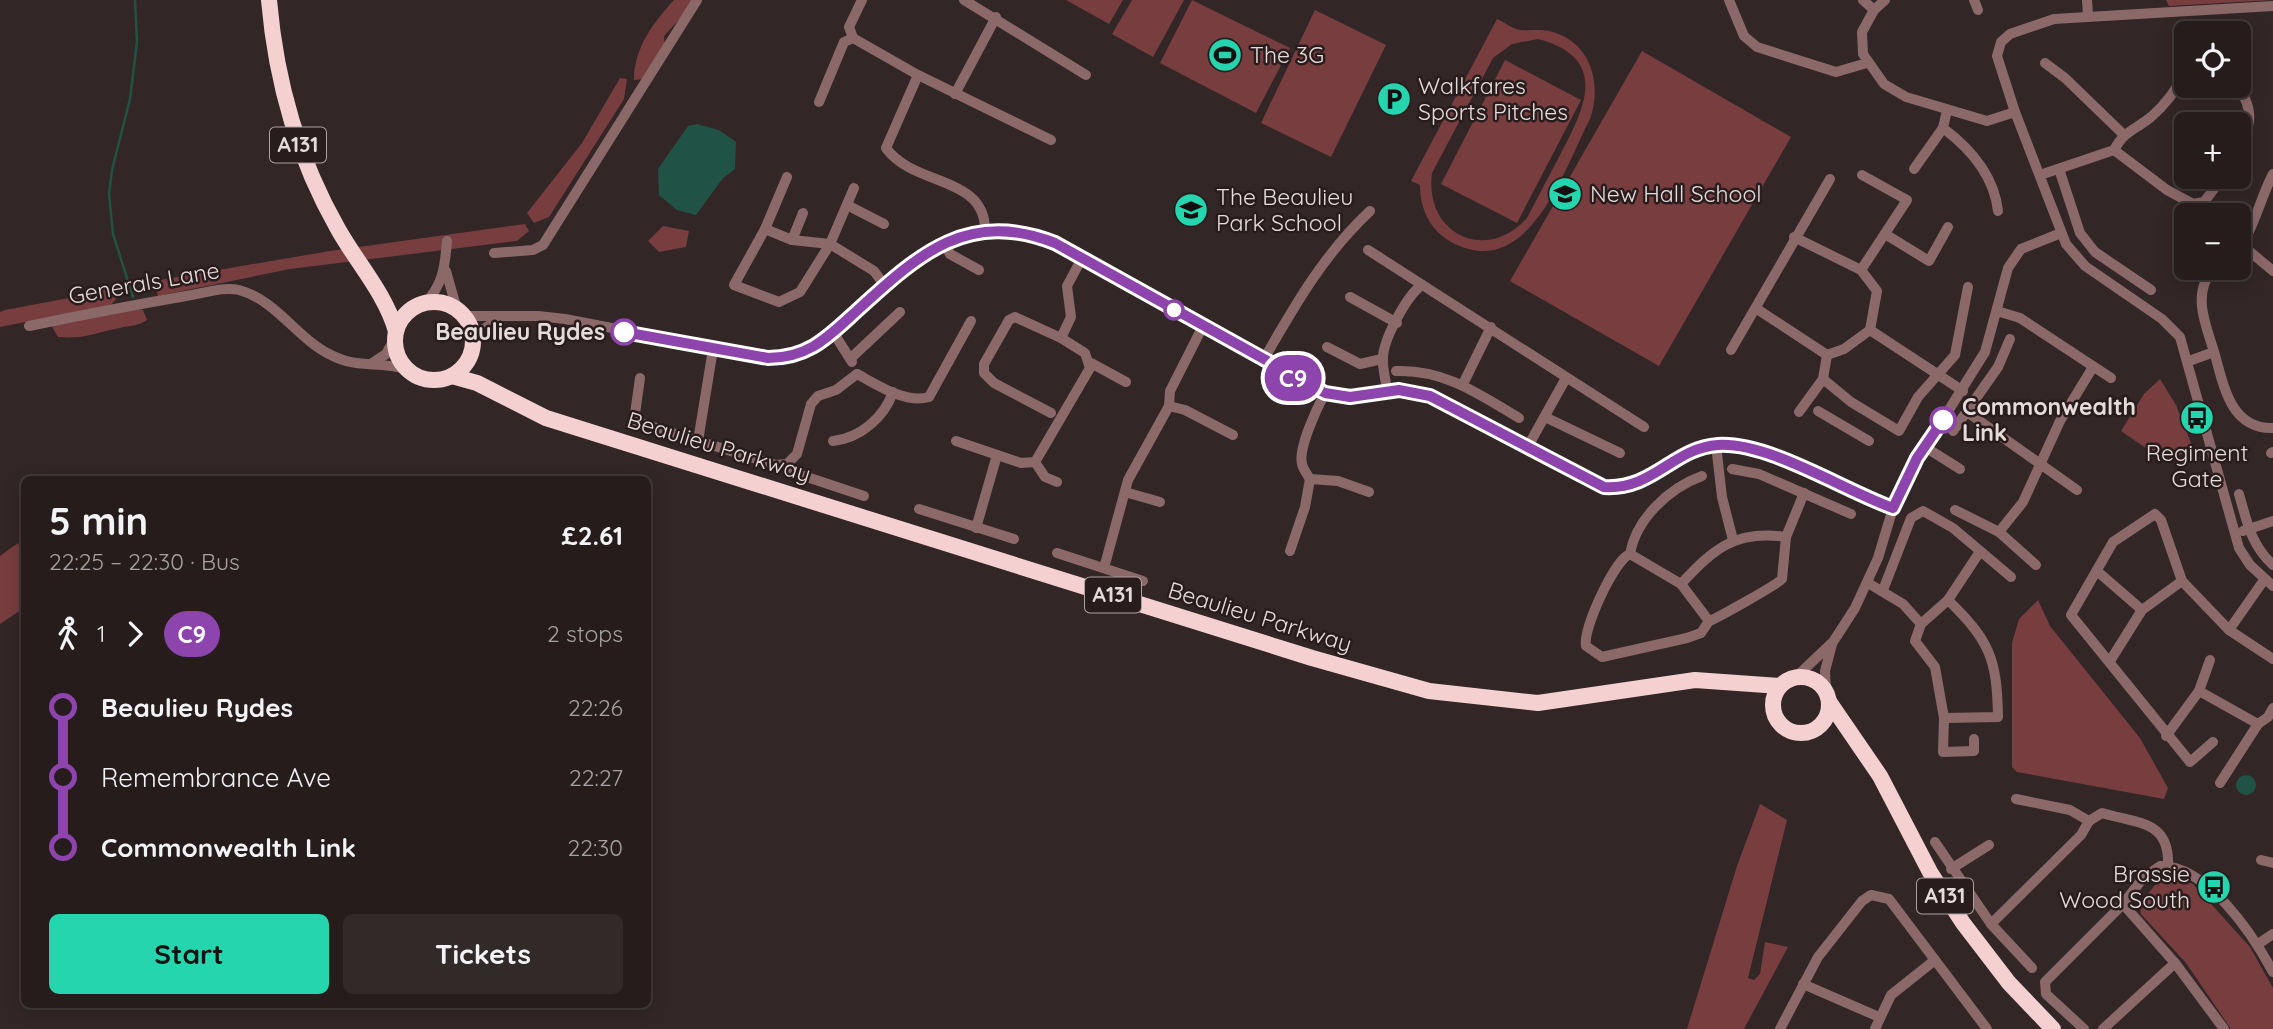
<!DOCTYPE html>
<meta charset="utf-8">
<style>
:root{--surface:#261c1c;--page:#322929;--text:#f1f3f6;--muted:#a4a1a3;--line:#423a3b;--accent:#24d5ae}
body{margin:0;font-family:Quicksand,sans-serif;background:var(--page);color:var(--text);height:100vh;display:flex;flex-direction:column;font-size:26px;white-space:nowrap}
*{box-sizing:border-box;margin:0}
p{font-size:23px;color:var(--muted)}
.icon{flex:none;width:38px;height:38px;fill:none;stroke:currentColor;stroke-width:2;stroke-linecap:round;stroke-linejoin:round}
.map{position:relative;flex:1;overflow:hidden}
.details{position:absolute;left:21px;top:476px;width:630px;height:532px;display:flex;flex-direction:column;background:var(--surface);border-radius:10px;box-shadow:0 4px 18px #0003,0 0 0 2px var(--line)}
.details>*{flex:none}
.badge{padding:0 14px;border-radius:23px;font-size:24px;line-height:46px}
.controls{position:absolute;left:2174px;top:21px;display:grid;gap:14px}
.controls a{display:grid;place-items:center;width:77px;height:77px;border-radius:10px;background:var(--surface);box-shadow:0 4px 18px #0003,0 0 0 2px var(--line);font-size:35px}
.map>.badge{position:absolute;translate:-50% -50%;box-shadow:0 0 0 4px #fff}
.legs{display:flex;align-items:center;gap:10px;height:77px;padding:0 28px;font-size:23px}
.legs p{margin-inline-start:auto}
.summary{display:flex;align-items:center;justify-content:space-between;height:119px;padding:0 28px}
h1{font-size:38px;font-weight:700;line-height:52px}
.primary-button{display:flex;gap:14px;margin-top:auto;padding:14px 28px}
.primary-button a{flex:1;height:80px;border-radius:10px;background:var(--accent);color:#111;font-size:28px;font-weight:700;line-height:80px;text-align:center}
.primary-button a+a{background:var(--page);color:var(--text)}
ul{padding:0 28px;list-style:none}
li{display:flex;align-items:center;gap:24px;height:70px;font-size:26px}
li i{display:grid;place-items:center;width:10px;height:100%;margin:0 9px;background:currentColor}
li i::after{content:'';width:18px;height:18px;margin:-9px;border:5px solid;border-radius:50%;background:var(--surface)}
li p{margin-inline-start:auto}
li:first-child i{background:linear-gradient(#0000 50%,currentColor 0)}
li:last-child i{background:linear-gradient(currentColor 50%,#0000 0)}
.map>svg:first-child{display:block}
</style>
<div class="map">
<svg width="2273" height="1029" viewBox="0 0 2273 1029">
<rect width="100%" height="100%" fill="#332626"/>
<g fill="#783d3f" fill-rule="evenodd">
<path d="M674,0H697L664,36L665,50L643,79L634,80C634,48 653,23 674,0Z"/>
<path d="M1066,0H1123L1109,24Z"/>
<path d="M1132,0H1184L1153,57L1112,34Z"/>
<path d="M1192,0L1290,48L1256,113L1160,63Z"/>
<path d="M2166,0H2273L2169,6Z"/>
<path d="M1315,10L1386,45L1331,157L1261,123Z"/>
<path d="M1497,19C1504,22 1514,30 1521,30C1531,31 1539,29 1549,31C1590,40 1603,83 1590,119C1564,169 1529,282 1453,243C1430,231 1420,209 1420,185L1411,181ZM1538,39C1610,58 1585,108 1560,155C1549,176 1538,197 1527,218C1486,264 1424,234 1432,173L1493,58L1512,44Z"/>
<path d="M1642,51L1791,137L1659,366L1510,281Z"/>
<path d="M1505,60L1581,100L1517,223L1441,184Z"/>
<path d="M620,78L627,79L624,99L549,217L534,223L527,213L582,143Z"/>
<path d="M525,224L529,231L517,241L290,269L158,296L154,281L330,251Z"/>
<path d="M663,226L689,231L686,247L659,252L648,241Z"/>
<path d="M122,285L120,294L111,305L0,327V312L5,310L80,296L103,286Z"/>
<path d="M134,308L143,310L147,320C137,327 131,325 120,328C93,333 88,339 58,337L51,325Z"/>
<path d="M2160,379L2176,405L2193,448L2166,462L2121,431L2144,394Z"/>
<path d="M18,543L24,558V608L0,624V556Z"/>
<path d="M2038,600L2050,626L2140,738L2168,788L2164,799L2017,772L2012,767V643L2019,619Z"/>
<path d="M1760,804L1787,820L1748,978L1754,980L1760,974L1765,942L1788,947L1744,1029H1687L1737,866Z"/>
<path d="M2171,876L2193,884L2250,947L2273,988V1029H2231L2186,963L2141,914L2140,906C2149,893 2155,880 2171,876Z"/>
</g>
<g fill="#205345">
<path d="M697,124L719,130L736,142L735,169L723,178L696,215L677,210L659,195L658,169L688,126Z"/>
<circle cx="2246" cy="785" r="10"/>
</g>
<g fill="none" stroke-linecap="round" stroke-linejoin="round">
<path stroke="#205345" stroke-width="2.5" d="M133,297L113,234L109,194L112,170L130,99L137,42L135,0"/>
<g stroke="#8c6969" stroke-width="10">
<path d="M862,0L849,27L853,38L918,75L886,148C914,187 985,175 985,230"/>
<path d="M964,0L1086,75"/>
<path d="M1729,0L1744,36L1757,47L1836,72L1867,63"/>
<path d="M1863,0L1874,10"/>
<path d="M1885,0L1874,10L1862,32L1863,54L1884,84L1906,97L1987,121L2015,112"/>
<path d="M1974,0L1978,10"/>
<path d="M2087,0L2088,16"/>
<path d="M2273,6L2054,19L2010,34L2001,42L1997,56L2015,112L2066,244L2085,266L2162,319L2180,337L2239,548L2250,565L2273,586"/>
<path d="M2045,63L2065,78L2123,134"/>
<path d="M918,75L1051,140"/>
<path d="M2238,86C2255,112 2251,124 2238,151"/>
<path d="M955,94L996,17"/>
<path d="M819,102L844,42L853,38"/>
<path d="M1947,110L1943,128C1971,149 1994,175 1998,211"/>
<path d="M2114,150L2167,190L2193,204L2204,202L2223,177"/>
<path d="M1914,169L1943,128"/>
<path d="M2059,169L2080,233L2095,252L2151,290"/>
<path d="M2040,175L2114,150C2125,130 2135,130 2151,117C2165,105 2178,87 2186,71"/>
<path d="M854,188L830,244L874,271L885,286"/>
<path d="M847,205L884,224"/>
<path d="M765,229L792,240L830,244L800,292L779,302L734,285Z"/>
<path d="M765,229L787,177"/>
<path d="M1885,234L1929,261L1948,227"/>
<path d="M792,240L803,213"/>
<path d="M944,243L950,254L979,270"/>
<path d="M2242,245L2273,271"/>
<path d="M2177,246L2186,240"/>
<path d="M2238,248C2253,233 2262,193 2273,174"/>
<path d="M1368,250L1644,427"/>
<path d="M494,253L533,250L543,245L697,0"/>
<path d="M2214,268C2190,294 2207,327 2215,355C2224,387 2231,429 2273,428"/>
<path d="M1861,270L1907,200L1862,175"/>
<path d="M446,271L457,310"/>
<path d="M1350,297L1397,323"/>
<path d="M424,304C443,286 445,266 447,241"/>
<path d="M1757,309L1827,355L1844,349L1870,330L1877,291L1861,270L1794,237"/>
<path d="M1997,311L2020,318L2111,378"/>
<path d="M464,316H538L565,319L768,358C805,359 824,340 850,317C914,259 964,207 1055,243L1325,393L1350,397L1399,390L1431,396L1589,481C1650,502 1664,449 1717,446C1768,442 1843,490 1893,508"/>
<path d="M29,326C82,315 134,305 186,296C202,294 224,286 239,290C276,300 296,337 329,354C359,370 376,360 406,369"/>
<path d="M1870,330L1963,391"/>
<path d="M833,332L852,362"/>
<path d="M473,344L478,333L499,319"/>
<path d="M1327,347L1360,364L1382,359"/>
<path d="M1731,350L1830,179"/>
<path d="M851,358L900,312"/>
<path d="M1264,359C1295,305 1324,254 1370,211"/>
<path d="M2189,361L2214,352"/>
<path d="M1091,363L1126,382"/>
<path d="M371,364L386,354L395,338"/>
<path d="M1396,371C1444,369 1479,394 1519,418"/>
<path d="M857,374C878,385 905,404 929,397L971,321"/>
<path d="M640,378L634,421L776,465L787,464L797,454L811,404L818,396L836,390L857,374"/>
<path d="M1823,379L1851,402L1899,431L1918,397L1955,355L1968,287"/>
<path d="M1463,384L1491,327"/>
<path d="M1387,391C1386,380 1382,368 1383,358C1383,340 1407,295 1422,285"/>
<path d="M1325,393C1317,408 1298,448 1302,464C1303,469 1307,474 1310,479L1338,481L1369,492"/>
<path d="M1169,406L1185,410L1233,435"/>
<path d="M1818,411L1869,441"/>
<path d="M1799,412L1823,379L1827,355"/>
<path d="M1967,412L2077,490"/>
<path d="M1051,413L994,383L984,373V364L1009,320L1015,317L1061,338"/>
<path d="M1545,417L1620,453"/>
<path d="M1953,431L1998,367L2010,339"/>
<path d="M698,441L713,349"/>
<path d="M833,441C860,438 884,418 893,392"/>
<path d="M956,441L1021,463L1035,462L1038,457L1090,368L1085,353L1061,338L1071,317L1067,286L1082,258"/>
<path d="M1716,445L1722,497L1733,540"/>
<path d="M1925,447L1960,469"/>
<path d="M1527,448L1566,378"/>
<path d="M2271,453L2273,452"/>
<path d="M1035,462L1045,477L1057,482"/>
<path d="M787,464L795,473L864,496"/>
<path d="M1732,469L1759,474L1851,514"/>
<path d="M1125,492L1160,502"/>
<path d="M2239,494C2247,522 2251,545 2273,565"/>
<path d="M919,509L1014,539"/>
<path d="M1955,510L1999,532L2036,565"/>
<path d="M976,528L997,455"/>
<path d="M2243,531L2273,521"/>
<path d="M1999,532L2023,502L2060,421L2093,367"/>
<path d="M1290,551L1305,507L1310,479"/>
<path d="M1057,553L1143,581"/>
<path d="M1630,554L1681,584L1709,621L1701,633L1687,638L1602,657L1586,646C1582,630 1615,559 1630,554Z"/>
<path d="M1630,554C1636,519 1669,488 1702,476"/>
<path d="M1104,568L1128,480L1169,406L1170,391L1203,326"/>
<path d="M2097,571L2142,610"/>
<path d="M1868,583L1903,604L1921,624L1948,600L1979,553"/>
<path d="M1681,584C1714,548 1736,530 1786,537"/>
<path d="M1883,590L1911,518L1923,511L1953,528L2011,577"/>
<path d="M1709,621C1716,619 1778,584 1782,579L1786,537L1804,493"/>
<path d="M1921,624L1915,641L1935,667L1944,718L1943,752L1974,751V739"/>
<path d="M2229,630L2264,580"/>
<path d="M2110,661L2142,610L2182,581"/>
<path d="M1796,677L1833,642L1855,608L1878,558L1893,508L1907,477L1985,352L2008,268L2021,249L2061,233"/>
<path d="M1826,691L1825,671L1832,644"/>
<path d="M2199,691L2210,660"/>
<path d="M1944,718L1998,717C1997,659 1990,641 1948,600"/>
<path d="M2166,736L2199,691L2258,724"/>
<path d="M2213,742L2190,762L2071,615L2113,542L2155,514L2161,520L2182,581L2229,630L2273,659"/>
<path d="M2220,783L2258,724L2268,717L2273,708"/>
<path d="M2016,799L2070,810L2089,821L2102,813C2138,824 2170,820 2168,866"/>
<path d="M1935,842L1991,924L2032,968"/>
<path d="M2261,860L2273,863"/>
<path d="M1951,869L1989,845"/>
<path d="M1991,924L2081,835L2089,821"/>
<path d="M2258,944L2273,934"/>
<path d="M2175,963L2224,1029"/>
<path d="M1803,984L1879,1017"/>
<path d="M1780,1029L1818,957L1862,901L1871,895L1889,899L1987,1029"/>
<path d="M1875,1029L1891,995L1935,960"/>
<path d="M2084,1029L2046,994L2045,982L2123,904L2143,878L2160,866C2207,865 2253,935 2273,972"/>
<path d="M2103,1029L2175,963L2123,904"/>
</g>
<g stroke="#f4d1d0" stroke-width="16">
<path d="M269,0C276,82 297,157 338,229C357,263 385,293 396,331"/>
<circle cx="434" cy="341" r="39"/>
<path d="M452,376L477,383L546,418L1312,658L1429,691L1538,703L1695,680L1780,686"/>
<circle cx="1801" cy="705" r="28"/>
<path d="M1830,703L1880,776L1930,872L1963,923L2009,983L2053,1029"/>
</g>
</g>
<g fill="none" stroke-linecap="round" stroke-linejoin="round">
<g stroke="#fff" stroke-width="16">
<path id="line-1" d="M624,332L768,358C805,358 824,341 850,317C914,259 964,207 1055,243L1325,393L1350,397L1399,390L1430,396L1604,487C1654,490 1673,448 1718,445C1769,442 1843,490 1893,508L1917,458L1943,420"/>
</g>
<use href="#line-1" stroke="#8e44ad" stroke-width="10"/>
</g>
<defs>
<g id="stadium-disc" transform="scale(1.75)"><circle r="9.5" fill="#24d5ae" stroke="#291c1c"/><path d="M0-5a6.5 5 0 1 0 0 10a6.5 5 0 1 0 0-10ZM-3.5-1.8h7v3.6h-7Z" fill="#111"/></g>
<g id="parking-disc" transform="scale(1.75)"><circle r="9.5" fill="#24d5ae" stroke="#291c1c"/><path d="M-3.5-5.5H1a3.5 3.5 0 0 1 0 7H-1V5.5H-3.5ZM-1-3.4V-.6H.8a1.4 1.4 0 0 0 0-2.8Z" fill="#111"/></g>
<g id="school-disc" transform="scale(1.75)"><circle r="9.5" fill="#24d5ae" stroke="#291c1c"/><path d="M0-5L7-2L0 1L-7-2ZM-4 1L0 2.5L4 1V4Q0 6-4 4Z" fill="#111"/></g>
<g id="bus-disc" transform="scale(1.75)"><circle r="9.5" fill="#24d5ae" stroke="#291c1c"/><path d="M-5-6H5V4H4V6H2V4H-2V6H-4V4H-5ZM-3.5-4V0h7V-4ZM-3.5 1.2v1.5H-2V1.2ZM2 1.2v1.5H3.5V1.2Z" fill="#111"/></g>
</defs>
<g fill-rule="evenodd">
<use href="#stadium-disc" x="1225" y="55"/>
<use href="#parking-disc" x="1394" y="99"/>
<use href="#school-disc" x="1565" y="194"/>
<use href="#school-disc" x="1191" y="210"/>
<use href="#bus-disc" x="2197" y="418"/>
<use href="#bus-disc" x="2214" y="887"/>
</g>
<g fill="#fff" stroke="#8e44ad" stroke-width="3.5">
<circle cx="1174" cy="310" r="9"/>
<circle cx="624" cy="332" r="12"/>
<circle cx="1943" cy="420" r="12"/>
</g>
<g text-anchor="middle" stroke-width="5" stroke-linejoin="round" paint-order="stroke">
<g fill="#291c1c" stroke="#aca2a1" stroke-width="2">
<rect x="270" y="127.5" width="56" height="35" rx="5"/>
<rect x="1085" y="577.5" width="56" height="35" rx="5"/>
<rect x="1917" y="878.5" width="56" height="35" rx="5"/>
</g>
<g font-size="21" font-weight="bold" fill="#e4dbda">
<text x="298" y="152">A131</text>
<text x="1113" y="602">A131</text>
<text x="1945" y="903">A131</text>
</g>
<g font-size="23" fill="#e4dbda" stroke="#291c1c" text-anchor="start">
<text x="1250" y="63">The 3G</text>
<text x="1418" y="94">Walkfares<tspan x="1418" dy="26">Sports Pitches</tspan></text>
<text x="1590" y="202">New Hall School</text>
<text x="1216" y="205">The Beaulieu<tspan x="1216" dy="26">Park School</tspan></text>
<text x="2197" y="461" text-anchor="middle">Regiment<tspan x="2197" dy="26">Gate</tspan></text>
<text x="2190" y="882" text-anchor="end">Brassie<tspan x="2190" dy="26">Wood South</tspan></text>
</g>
<g font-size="23" fill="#e4dbda" stroke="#291c1c">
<text transform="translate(144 283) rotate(-10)" y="8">Generals Lane</text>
<text transform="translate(719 447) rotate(17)" y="8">Beaulieu Parkway</text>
<text transform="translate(1260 617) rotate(17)" y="8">Beaulieu Parkway</text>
</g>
<g font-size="23" font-weight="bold" fill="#e4dbda" stroke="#291c1c" text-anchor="end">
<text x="605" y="340">Beaulieu Rydes</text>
<text x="1962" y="415" text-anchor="start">Commonwealth<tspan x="1962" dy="26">Link</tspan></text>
</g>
</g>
</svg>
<div class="controls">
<a><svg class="icon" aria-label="locate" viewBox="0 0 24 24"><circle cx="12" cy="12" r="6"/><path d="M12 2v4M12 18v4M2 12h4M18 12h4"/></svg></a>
<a>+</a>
<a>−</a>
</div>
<b class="badge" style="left:1293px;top:378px;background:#8e44ad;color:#fff">C9</b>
<section class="details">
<div class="summary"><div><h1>5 min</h1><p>22:25 – 22:30 · Bus</p></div><b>£2.61</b></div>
<div class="legs"><svg class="icon" aria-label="walk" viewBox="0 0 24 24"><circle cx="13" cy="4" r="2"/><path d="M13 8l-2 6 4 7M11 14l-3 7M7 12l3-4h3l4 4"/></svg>1<svg class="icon" aria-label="forward" viewBox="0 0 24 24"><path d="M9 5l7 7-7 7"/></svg><b class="badge" style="background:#8e44ad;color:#fff">C9</b><p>2 stops</p></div>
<ul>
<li><i style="color:#8e44ad"></i><b>Beaulieu Rydes</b><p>22:26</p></li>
<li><i style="color:#8e44ad"></i><span>Remembrance Ave</span><p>22:27</p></li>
<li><i style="color:#8e44ad"></i><b>Commonwealth Link</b><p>22:30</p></li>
</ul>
<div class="primary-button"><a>Start</a><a>Tickets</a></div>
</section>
</div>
